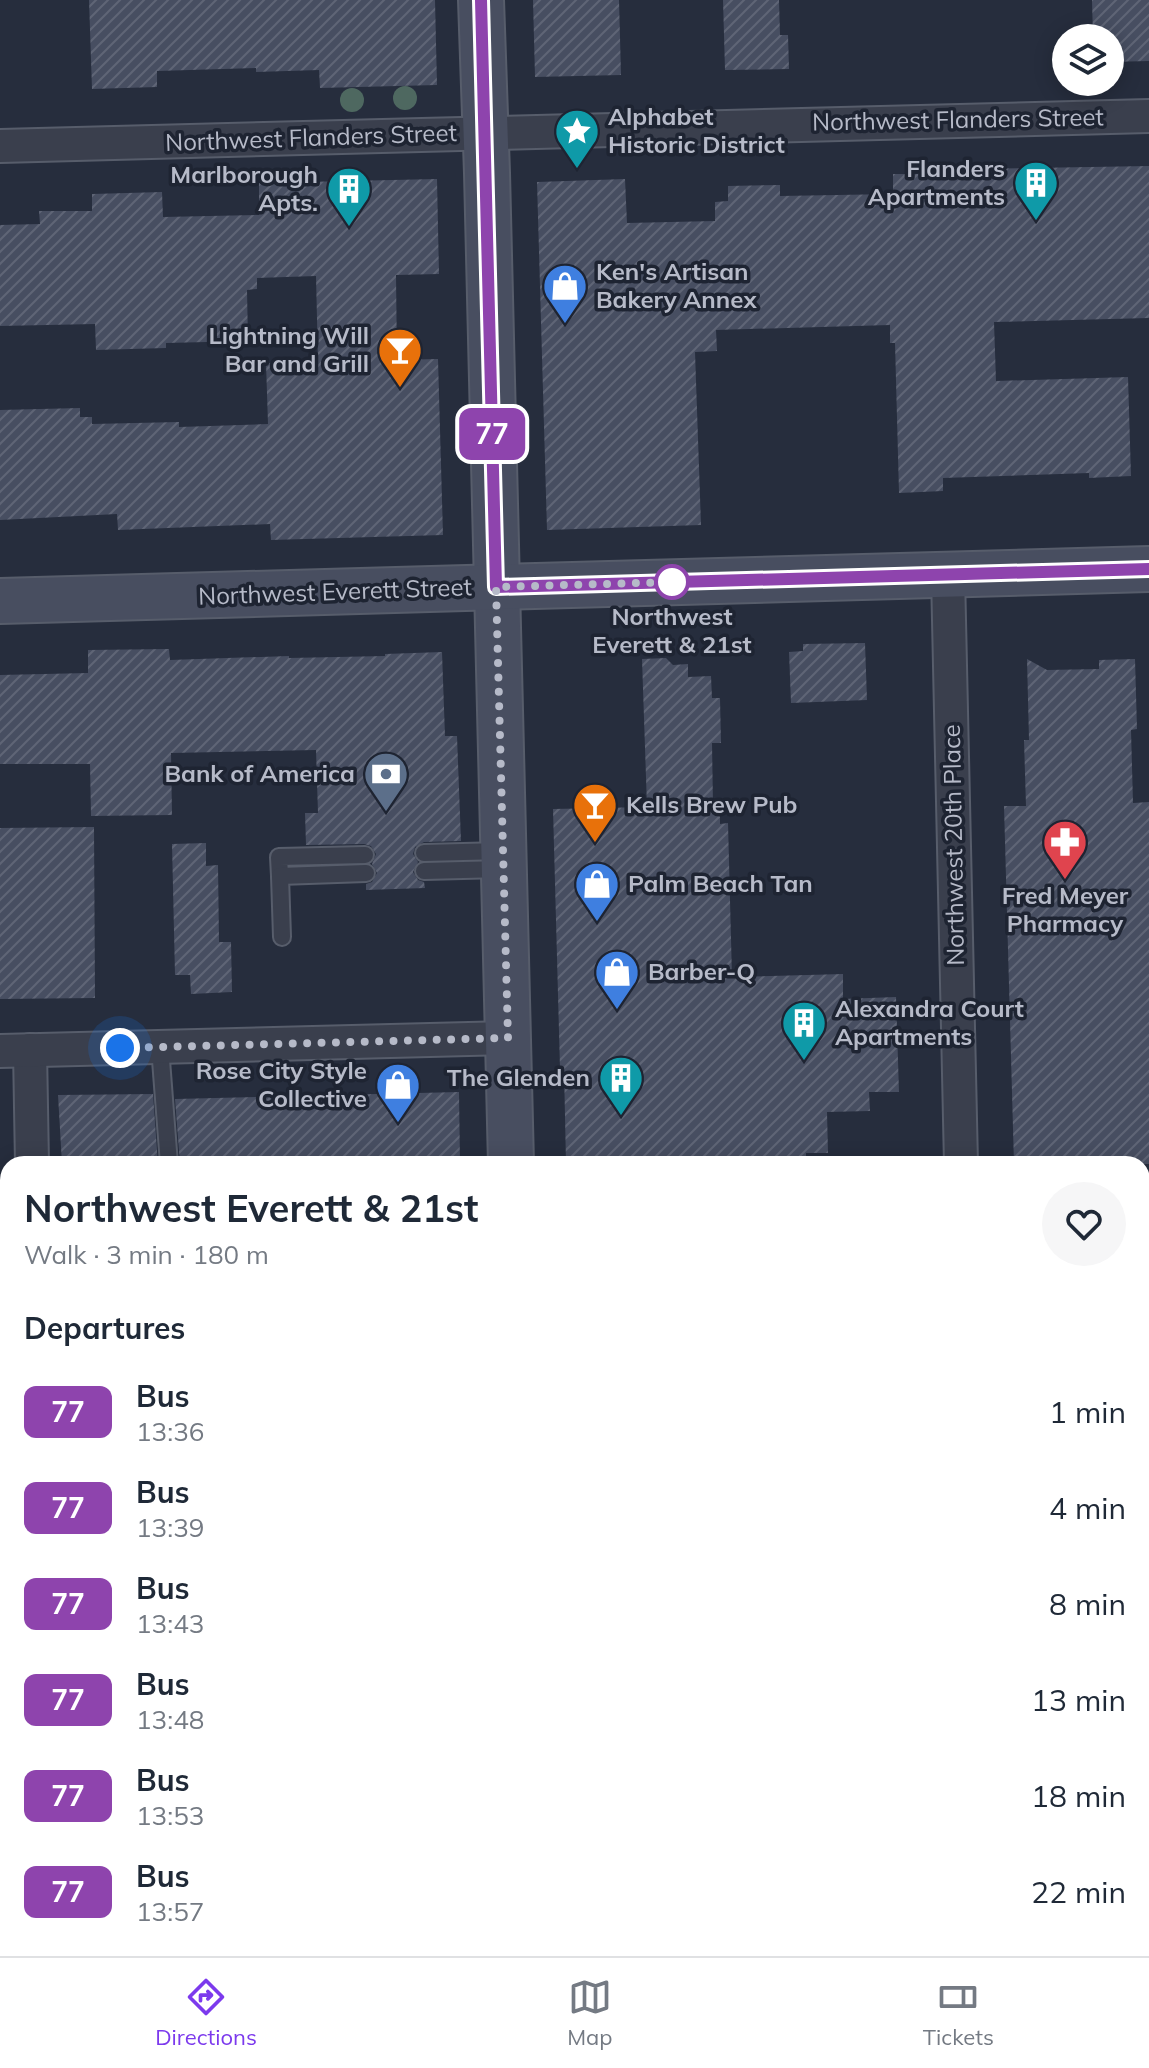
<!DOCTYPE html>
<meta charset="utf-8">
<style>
:root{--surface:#fff;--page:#f6f6f7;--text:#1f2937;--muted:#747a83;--line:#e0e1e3;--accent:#7c3aed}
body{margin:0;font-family:Mulish,sans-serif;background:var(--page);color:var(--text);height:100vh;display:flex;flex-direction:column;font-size:30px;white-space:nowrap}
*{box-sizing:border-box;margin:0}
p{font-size:26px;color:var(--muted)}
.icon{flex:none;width:44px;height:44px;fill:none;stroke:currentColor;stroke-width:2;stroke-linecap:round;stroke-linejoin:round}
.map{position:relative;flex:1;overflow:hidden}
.side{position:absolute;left:0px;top:1156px;width:1150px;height:800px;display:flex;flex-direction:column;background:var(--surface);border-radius:24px 24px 0 0;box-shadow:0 4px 20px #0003}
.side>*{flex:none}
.badge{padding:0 16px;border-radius:12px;font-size:28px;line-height:52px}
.controls{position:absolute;left:1052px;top:24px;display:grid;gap:16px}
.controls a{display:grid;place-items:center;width:72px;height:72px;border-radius:50%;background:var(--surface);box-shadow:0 4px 20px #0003;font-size:40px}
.you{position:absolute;width:40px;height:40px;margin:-20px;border:6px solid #fff;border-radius:50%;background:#1a73e8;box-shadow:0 0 0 12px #1a73e833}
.map>.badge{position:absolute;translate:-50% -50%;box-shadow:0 0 0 4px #fff}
h2{padding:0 24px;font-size:30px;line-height:72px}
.round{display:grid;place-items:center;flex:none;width:84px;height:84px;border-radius:42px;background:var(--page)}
.head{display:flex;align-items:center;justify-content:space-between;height:136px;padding:0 24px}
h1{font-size:38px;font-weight:700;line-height:60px}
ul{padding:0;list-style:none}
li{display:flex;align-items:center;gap:24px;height:96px;padding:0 24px}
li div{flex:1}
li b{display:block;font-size:30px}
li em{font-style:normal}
li .badge{min-width:88px;font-weight:700;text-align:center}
.tab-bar{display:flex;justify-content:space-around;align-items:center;height:112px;border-top:2px solid var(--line);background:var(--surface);font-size:22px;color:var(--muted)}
.tab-bar a{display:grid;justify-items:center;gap:4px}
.tab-bar .active{color:var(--accent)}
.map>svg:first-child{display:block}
</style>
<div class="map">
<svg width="1149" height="1956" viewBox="0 0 1149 1956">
<defs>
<pattern id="building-hatch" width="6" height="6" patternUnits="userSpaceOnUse" patternTransform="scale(2)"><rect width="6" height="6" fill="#474e61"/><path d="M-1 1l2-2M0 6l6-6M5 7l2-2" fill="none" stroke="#5f6576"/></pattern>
</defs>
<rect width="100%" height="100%" fill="#262d3d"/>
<g fill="url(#building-hatch)">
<path d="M89,0H435L437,85L320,88L319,70L256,72V68L157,71V87L92,89Z"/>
<path d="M533,0H619L621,75L535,77Z"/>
<path d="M723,0H779L780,35H788L789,69L725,70Z"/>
<path d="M1092,0H1149V61L1110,62V38H1093Z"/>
<path d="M1149,166V318L994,322L996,381L1128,377L1131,476L1089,478V473L943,478V491L899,493L895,343H890V325L716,330L717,351L695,352L701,525L547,530L537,182L625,179L627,223L715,221V202L728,201V186L780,185V196L893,194V174H918V170Z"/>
<path d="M437,179L439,274L396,275L397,360L438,359L443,535L271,540L270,524L118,530L117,514L0,520V410L80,408V417H92V424L179,422V427L268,424L266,363L318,362L316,276L257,278V289L247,290L248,341L166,343V348L96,350L95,324L0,326V225L40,224L39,211H92V194L162,192L163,217L259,215V183Z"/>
<path d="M865,643L867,700L791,703L789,652L803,651V644Z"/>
<path d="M169,649L170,660L289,656V658L385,656V654L442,652L445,736H457L461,841L424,842L415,847L413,854L418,862L413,872L418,880L424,882L425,888L366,890V884L372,882L377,873L372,864L376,854L371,846L364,844L306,845L305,813H318L316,750L171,753L172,815L91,816L90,764H0V675L88,673V650Z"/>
<path d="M666,658L673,665L688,664V677L711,676L712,698H720L721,743H712L713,805H720V824L728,823L732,977L843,974V999L896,997L899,1092H869L870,1111L827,1112L828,1153H806V1164H566L564,1069H560L553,809L647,807L642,659Z"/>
<path d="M1027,659L1047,670L1099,669V660L1135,659L1137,729L1131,730L1133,803L1149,802V1164H1014L1004,806H1026L1024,740H1029Z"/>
<path d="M94,827L95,998L0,999V828Z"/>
<path d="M206,843V866L218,865L219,942H231L232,992L191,994L190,975H175L172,844Z"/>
<path d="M459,1092L460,1164H180L175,1099Z"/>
<path d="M153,1094L158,1164H62L58,1095Z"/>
</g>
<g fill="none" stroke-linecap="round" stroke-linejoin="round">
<g stroke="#575d6b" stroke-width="20">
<g id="lane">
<path d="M424,853L502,851"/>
<path d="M424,871L502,869"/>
<path d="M280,876L279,857L365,855"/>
<path d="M282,937L280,876L366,873"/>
<path d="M160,1047L169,1164"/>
</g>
</g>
<g stroke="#575d6b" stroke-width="36">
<g id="street">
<path d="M0,146L1149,116"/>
<path d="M948,575L961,1164"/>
<path d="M30,1050L32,1164"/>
<path d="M0,1051L508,1038"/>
<path d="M532,1948V1956"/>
<path d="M32,1956L33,1948"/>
<path d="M950,1956L951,1948"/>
</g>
</g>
<g stroke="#575d6b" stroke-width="48">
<g id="secondary">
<path d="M481,0L487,173L511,1164"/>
<path d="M0,601L1149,569"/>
<path d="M1142,1841L1149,1844"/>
</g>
</g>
<g stroke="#434856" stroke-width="48">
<g id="primary">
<path d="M0,1606H8"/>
<path d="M1142,1686H1149"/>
</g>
</g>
<use href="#lane" stroke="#3a3f4d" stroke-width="16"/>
<use href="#street" stroke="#3a3f4d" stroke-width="32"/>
<use href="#secondary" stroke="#484e60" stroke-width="44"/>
<use href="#primary" stroke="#585e6d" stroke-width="44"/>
</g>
<g fill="#4e6860">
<circle cx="405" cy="98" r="12"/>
<circle cx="352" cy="100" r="12"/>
</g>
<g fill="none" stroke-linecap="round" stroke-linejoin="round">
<g stroke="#fff" stroke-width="18">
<path id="line" d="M481,0L496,587L1149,569"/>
</g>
<use href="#line" stroke="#8e44ad" stroke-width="12"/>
<path stroke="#b6bac8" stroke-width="8" stroke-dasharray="0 14.4" d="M120,1048L508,1038L496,587L674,582H672"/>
</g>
<defs>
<g id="sight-pin" transform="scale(2.3)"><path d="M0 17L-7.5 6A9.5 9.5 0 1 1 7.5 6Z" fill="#0f9aa8" stroke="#1e2432"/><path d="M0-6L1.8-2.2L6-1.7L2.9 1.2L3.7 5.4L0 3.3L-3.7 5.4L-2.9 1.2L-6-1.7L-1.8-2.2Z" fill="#fff"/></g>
<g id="building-pin" transform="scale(2.3)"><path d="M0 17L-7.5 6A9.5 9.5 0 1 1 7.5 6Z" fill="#0f9aa8" stroke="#1e2432"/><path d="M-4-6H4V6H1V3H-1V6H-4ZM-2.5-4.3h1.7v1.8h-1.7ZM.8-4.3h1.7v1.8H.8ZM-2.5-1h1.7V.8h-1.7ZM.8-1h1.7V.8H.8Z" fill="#fff"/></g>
<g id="shop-pin" transform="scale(2.3)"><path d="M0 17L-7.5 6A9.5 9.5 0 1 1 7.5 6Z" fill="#3f7fe0" stroke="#1e2432"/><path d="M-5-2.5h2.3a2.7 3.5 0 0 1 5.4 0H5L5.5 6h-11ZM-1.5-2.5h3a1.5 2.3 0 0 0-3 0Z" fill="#fff"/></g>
<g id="bar-pin" transform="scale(2.3)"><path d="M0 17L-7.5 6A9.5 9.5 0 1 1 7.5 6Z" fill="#e8710a" stroke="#1e2432"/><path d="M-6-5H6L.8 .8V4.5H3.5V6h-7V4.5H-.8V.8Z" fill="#fff"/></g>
<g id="bank-pin" transform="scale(2.3)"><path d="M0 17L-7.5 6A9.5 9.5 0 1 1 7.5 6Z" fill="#5c6f8a" stroke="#1e2432"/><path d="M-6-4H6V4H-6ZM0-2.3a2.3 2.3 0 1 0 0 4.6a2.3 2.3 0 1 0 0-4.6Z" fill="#fff"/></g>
<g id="pharmacy-pin" transform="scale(2.3)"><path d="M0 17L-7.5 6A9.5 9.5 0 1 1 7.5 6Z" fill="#e0444e" stroke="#1e2432"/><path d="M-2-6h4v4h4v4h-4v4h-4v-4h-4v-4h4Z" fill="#fff"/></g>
</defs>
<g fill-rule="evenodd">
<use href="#sight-pin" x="577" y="131"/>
<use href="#building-pin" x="1036" y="183"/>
<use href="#building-pin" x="349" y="189"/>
<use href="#shop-pin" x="565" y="286"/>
<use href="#bar-pin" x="400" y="350"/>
<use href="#bank-pin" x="386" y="774"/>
<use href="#bar-pin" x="595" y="805"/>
<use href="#pharmacy-pin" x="1065" y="842"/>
<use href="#shop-pin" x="597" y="884"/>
<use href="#shop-pin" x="617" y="972"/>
<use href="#building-pin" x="804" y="1023"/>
<use href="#building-pin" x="621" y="1078"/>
<use href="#shop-pin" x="398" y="1085"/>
</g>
<circle fill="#fff" stroke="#8e44ad" stroke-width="4" cx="672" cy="582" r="16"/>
<g text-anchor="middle" stroke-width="7" stroke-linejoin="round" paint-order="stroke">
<g font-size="24" font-weight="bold" fill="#b6bac8" stroke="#1e2432" text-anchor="start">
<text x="608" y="125">Alphabet<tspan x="608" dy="28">Historic District</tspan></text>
<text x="1005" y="177" text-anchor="end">Flanders<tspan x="1005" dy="28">Apartments</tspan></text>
<text x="318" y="183" text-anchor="end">Marlborough<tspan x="318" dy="28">Apts.</tspan></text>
<text x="596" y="280">Ken's Artisan<tspan x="596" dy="28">Bakery Annex</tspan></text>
<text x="369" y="344" text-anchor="end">Lightning Will<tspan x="369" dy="28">Bar and Grill</tspan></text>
<text x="355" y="782" text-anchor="end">Bank of America</text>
<text x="626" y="813">Kells Brew Pub</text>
<text x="628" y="892">Palm Beach Tan</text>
<text x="1065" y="904" text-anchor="middle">Fred Meyer<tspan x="1065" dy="28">Pharmacy</tspan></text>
<text x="648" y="980">Barber-Q</text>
<text x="835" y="1017">Alexandra Court<tspan x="835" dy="28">Apartments</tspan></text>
<text x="367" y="1079" text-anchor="end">Rose City Style<tspan x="367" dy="28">Collective</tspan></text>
<text x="590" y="1086" text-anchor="end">The Glenden</text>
</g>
<g font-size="24" fill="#b6bac8" stroke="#1e2432">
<text transform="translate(958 120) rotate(-1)" y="8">Northwest Flanders Street</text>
<text transform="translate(311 138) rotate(-2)" y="8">Northwest Flanders Street</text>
<text transform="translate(335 592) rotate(-2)" y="8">Northwest Everett Street</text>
<text transform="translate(954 845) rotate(-91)" y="8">Northwest 20th Place</text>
</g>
<g font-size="24" font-weight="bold" fill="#b6bac8" stroke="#1e2432">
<text x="672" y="625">Northwest<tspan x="672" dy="28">Everett &amp; 21st</tspan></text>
</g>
</g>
</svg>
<div class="controls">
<a><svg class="icon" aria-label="layers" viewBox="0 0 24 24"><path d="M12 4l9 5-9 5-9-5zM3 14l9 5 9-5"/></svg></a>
</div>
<div class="you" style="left:120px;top:1048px"></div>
<b class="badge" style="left:492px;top:434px;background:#8e44ad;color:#fff">77</b>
<section class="side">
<div class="head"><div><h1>Northwest Everett &amp; 21st</h1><p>Walk · 3 min · 180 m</p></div><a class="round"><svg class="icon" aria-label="heart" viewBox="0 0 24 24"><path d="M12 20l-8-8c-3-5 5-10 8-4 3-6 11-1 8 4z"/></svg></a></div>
<h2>Departures</h2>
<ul>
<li><span class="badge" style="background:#8e44ad;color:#fff">77</span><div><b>Bus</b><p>13:36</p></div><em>1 min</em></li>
<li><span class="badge" style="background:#8e44ad;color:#fff">77</span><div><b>Bus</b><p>13:39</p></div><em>4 min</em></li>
<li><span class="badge" style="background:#8e44ad;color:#fff">77</span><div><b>Bus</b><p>13:43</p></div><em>8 min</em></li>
<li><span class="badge" style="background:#8e44ad;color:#fff">77</span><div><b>Bus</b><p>13:48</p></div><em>13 min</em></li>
<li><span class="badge" style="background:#8e44ad;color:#fff">77</span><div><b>Bus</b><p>13:53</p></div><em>18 min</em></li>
<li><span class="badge" style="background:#8e44ad;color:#fff">77</span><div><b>Bus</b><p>13:57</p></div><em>22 min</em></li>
</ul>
</section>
</div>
<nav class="tab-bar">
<a class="active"><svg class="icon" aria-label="directions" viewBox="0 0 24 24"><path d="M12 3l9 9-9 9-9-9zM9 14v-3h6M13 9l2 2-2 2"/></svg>Directions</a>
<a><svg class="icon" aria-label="map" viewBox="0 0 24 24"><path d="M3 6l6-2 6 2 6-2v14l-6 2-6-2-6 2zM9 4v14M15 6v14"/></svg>Map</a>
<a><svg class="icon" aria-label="tickets" viewBox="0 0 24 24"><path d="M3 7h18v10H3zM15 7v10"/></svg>Tickets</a>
</nav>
